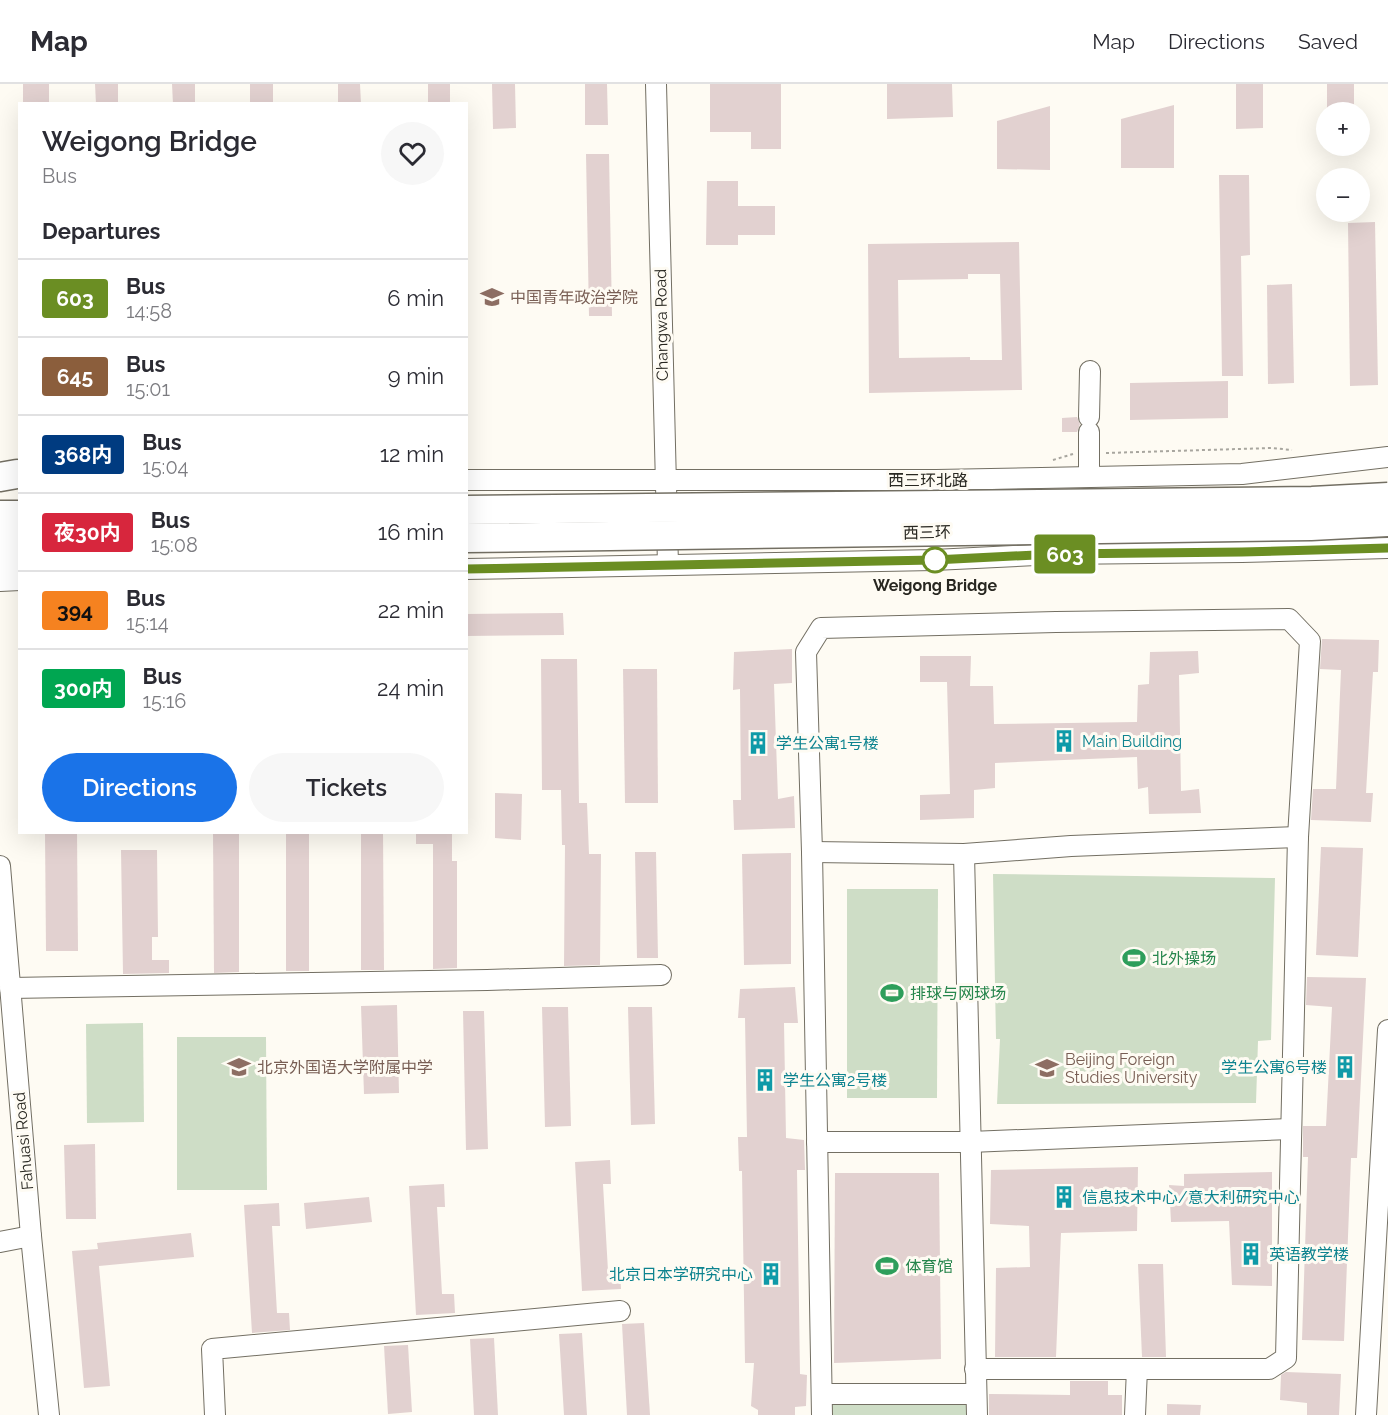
<!DOCTYPE html>
<meta charset="utf-8">
<style>
:root{--surface:#fff;--page:#f7f7f7;--text:#2b2b33;--muted:#7c7c81;--line:#e1e1e2;--accent:#1a73e8}
body{margin:0;font-family:Raleway,"Noto Sans SC",sans-serif;background:var(--page);color:var(--text);height:100vh;display:flex;flex-direction:column;font-size:22px;white-space:nowrap}
*{box-sizing:border-box;margin:0}
p{font-size:20px;color:var(--muted)}
.icon{flex:none;width:33px;height:33px;fill:none;stroke:currentColor;stroke-width:2;stroke-linecap:round;stroke-linejoin:round}
.map{position:relative;flex:1;overflow:hidden}
.sheet{position:absolute;left:18px;top:18px;width:450px;height:732px;display:flex;flex-direction:column;background:var(--surface);border-radius:0px;box-shadow:0 6px 24px #0002}
.sheet>*{flex:none}
.badge{padding:0 12px;border-radius:4px;font-size:21px;line-height:39px}
.controls{position:absolute;left:1316px;top:18px;display:grid;gap:12px}
.controls a{display:grid;place-items:center;width:54px;height:54px;border-radius:50%;background:var(--surface);box-shadow:0 6px 24px #0002;font-size:30px}
.map>.badge{position:absolute;translate:-50% -50%;box-shadow:0 0 0 3px #fff}
h2{padding:0 24px;font-size:22px;line-height:54px}
.round{display:grid;place-items:center;flex:none;width:63px;height:63px;border-radius:32px;background:var(--page)}
.summary{display:flex;align-items:center;justify-content:space-between;height:102px;padding:0 24px}
h1{font-size:28px;font-weight:600;line-height:45px}
.action{display:flex;gap:12px;margin-top:auto;padding:12px 24px}
.action a{flex:1;height:69px;border-radius:36px;background:var(--accent);color:#fff;font-size:24px;font-weight:600;line-height:69px;text-align:center}
.action a+a{background:var(--page);color:var(--text)}
ul{padding:0;list-style:none}
li{display:flex;align-items:center;gap:18px;height:78px;padding:0 24px;border-top:2px solid var(--line)}
li div{flex:1}
li b{display:block;font-size:22px}
li em{font-style:normal}
li .badge{min-width:66px;font-weight:700;text-align:center}
header{display:flex;align-items:center;gap:36px;box-sizing:border-box;height:84px;padding:0 30px;background:var(--surface);border-bottom:2px solid var(--line)}
header strong{font-size:28px}
nav{display:flex;gap:33px;margin-inline-start:auto;font-size:21px}
.map>svg:first-child{display:block}
</style>
<header>
<strong>Map</strong>
<nav><a>Map</a><a>Directions</a><a>Saved</a></nav>
</header>
<div class="map">
<svg width="1388" height="1331" viewBox="0 0 1388 1331">
<rect width="100%" height="100%" fill="#fefbf3"/>
<g fill="#ceddc6">
<path d="M993,790L1275,794L1271,956L1258,957L1256,1019L997,1020L1000,955H996Z"/>
<path d="M847,805H938L937,1014H847Z"/>
<path d="M143,939L144,1038L87,1039L86,940Z"/>
<path d="M177,953H266L267,1106H177Z"/>
<rect x="826" y="1314" width="146" height="17"/>
</g>
<g fill="#e2d1d0" fill-rule="evenodd">
<rect x="23" y="0" width="26" height="20"/>
<path d="M95,0H118V20H96Z"/>
<path d="M172,0H195V20H173Z"/>
<rect x="250" y="0" width="23" height="20"/>
<path d="M338,0H360L361,20H338Z"/>
<rect x="428" y="0" width="22" height="20"/>
<path d="M492,0H515L516,44L493,45Z"/>
<path d="M585,0H607L608,41H585Z"/>
<path d="M710,0H781V65H751V48H710Z"/>
<path d="M887,0H952L953,33L887,35Z"/>
<path d="M1236,0H1263V44L1236,45Z"/>
<rect x="1327" y="0" width="27" height="28"/>
<path d="M1174,21V84H1121V35Z"/>
<path d="M1050,22V86L997,85V37Z"/>
<path d="M586,70H609L612,232H589Z"/>
<path d="M1219,91H1249L1250,171L1241,172L1243,292H1222Z"/>
<path d="M707,97H738V122H775V151H738V161H706Z"/>
<path d="M1375,138L1378,301L1350,302L1348,139Z"/>
<path d="M1019,158L1022,306L869,309L868,160ZM968,190H1000L1002,276H970V273L899,274L898,196L968,195Z"/>
<path d="M1292,200L1294,299L1268,300L1267,201Z"/>
<path d="M1228,297V334L1130,336V299Z"/>
<path d="M1077,333L1080,340L1077,348H1062V334Z"/>
<path d="M563,529L564,551L466,552V530Z"/>
<path d="M1322,555L1379,556L1378,588H1373L1366,709H1373L1371,738L1311,736L1313,705H1336L1341,586L1320,585Z"/>
<path d="M792,565V599L774,600L778,715L794,712L795,744L734,746L733,716H741L740,605L733,606L734,568Z"/>
<path d="M1198,567L1199,589L1179,591L1181,707L1199,705L1201,729L1149,730L1148,703L1138,705L1137,673L995,679V704L974,706V734L920,736V711L950,710L947,598H920V572H971L970,602H993L994,640L1137,638L1138,601L1149,600L1150,568Z"/>
<path d="M541,575H577L579,719H587L589,770H601L600,881L564,882L565,761H562L561,706H542Z"/>
<path d="M623,585H657L658,719H625Z"/>
<path d="M495,709L522,710L521,756L495,754Z"/>
<path d="M45,748H77L78,867H46Z"/>
<path d="M213,748H239V888L214,889Z"/>
<rect x="286" y="748" width="23" height="139"/>
<path d="M361,748H383L384,886H361Z"/>
<path d="M416,748H452V777H457V884L433,885V760H416Z"/>
<path d="M1321,763L1363,764L1358,873L1316,871Z"/>
<path d="M121,766H157L158,853H152V876H169V889L123,890Z"/>
<path d="M635,768H656L658,874H637Z"/>
<path d="M791,769V880L744,881L742,770Z"/>
<path d="M1307,893L1366,894L1357,1074H1351L1344,1257L1302,1256L1308,1073H1303V1042H1326L1332,923L1306,921Z"/>
<path d="M795,903L798,939H784L786,1054L804,1056L805,1086H797L800,1290L807,1291L806,1322L795,1323V1331H758V1326L751,1322L754,1279H745L742,1087H739L738,1053H747L745,934H738L740,905Z"/>
<path d="M397,921L399,1009L364,1010L361,922Z"/>
<path d="M542,923H568L571,1042L545,1043Z"/>
<path d="M628,923H652L655,1040L631,1041Z"/>
<path d="M463,927H484L488,1065L466,1066Z"/>
<path d="M95,1060L96,1135H66L64,1061Z"/>
<path d="M610,1076L611,1100H603L608,1187L620,1186L621,1205L582,1207L575,1078Z"/>
<path d="M1138,1083L1137,1147L1061,1149L1056,1273H995L996,1184L1030,1183L1029,1142L990,1140L991,1086Z"/>
<path d="M1272,1088V1202L1232,1201L1229,1137L1171,1138L1169,1101L1184,1102V1090Z"/>
<path d="M835,1089H939L941,1275L834,1279Z"/>
<path d="M444,1100L445,1123H437L442,1210H454L455,1229L416,1231L409,1102Z"/>
<path d="M369,1113L372,1138L306,1145L304,1119Z"/>
<path d="M279,1119L280,1142H272L277,1229H289L290,1246L252,1249L244,1121Z"/>
<path d="M191,1149L194,1173L99,1182L110,1302L84,1304L72,1167L98,1165L97,1159Z"/>
<path d="M1138,1180H1163L1166,1273H1142Z"/>
<path d="M644,1239L650,1331H627L622,1240Z"/>
<path d="M582,1249L587,1331H564L559,1250Z"/>
<path d="M494,1254L498,1331H474L470,1255Z"/>
<path d="M408,1261L412,1328L388,1330L384,1262Z"/>
<path d="M1286,1288L1341,1290L1339,1331H1307V1319L1280,1316L1281,1291Z"/>
<path d="M1070,1297H1108V1311H1122V1331H989V1310L1070,1311Z"/>
<path d="M1167,1320L1201,1321L1200,1331H1167Z"/>
</g>
<g fill="none" stroke-linecap="round" stroke-linejoin="round">
<g stroke="#736f63" stroke-width="22">
<g id="minor">
<path d="M656,0L668,481"/>
<path d="M1089,333L1090,287"/>
<path d="M1089,392V348"/>
<path d="M466,396H936L1242,390L1388,373"/>
<path d="M466,485L934,476L1056,470L1242,468L1388,464"/>
<path d="M0,497L20,496"/>
<path d="M812,768L964,770L1071,762L1298,753"/>
<path d="M964,770L977,1331"/>
<path d="M0,782L31,1152L49,1331"/>
<path d="M10,904L487,896L661,891"/>
<path d="M817,1058H970L1291,1045"/>
<path d="M0,1158L31,1152"/>
<path d="M822,1310H976"/>
<path d="M215,1331L212,1265L620,1227"/>
<path d="M822,1331L812,768L806,568L821,544L1056,538L1289,535L1310,557L1298,753L1286,1274L1269,1285H975"/>
<path d="M1135,1331L1137,1285"/>
<path d="M1366,1331L1388,946"/>
</g>
</g>
<g stroke="#736f63" stroke-width="31">
<g id="highway">
<path d="M0,393L17,390"/>
<path d="M0,431H20"/>
<path d="M0,459H20"/>
<path d="M0,481L20,483"/>
</g>
</g>
<g stroke="#a8a69f" stroke-width="2" stroke-dasharray="3 3" stroke-linecap="butt">
<path d="M1106,369L1272,364L1292,366"/>
<path d="M1053,376L1073,370"/>
</g>
<use href="#minor" stroke="#fff" stroke-width="20"/>
<use href="#highway" stroke="#fff" stroke-width="28"/>
<g stroke="#736f63" stroke-width="31" stroke-linecap="butt">
<g id="highway-bridge">
<path d="M466,426L1312,417L1388,413"/>
<path d="M466,454L1311,442L1388,438"/>
</g>
</g>
<use href="#highway-bridge" stroke="#fff" stroke-width="28"/>
</g>
<g fill="none" stroke-linecap="round" stroke-linejoin="round">
<g stroke="#fff" stroke-width="14">
<path id="line" d="M466,485L934,476L1056,470L1242,468L1388,464"/>
</g>
<use href="#line" stroke="#6b8e23" stroke-width="9"/>
</g>
<defs>
<g id="university-bare" transform="scale(1.8)"><path d="M0-5L7-2L0 1L-7-2ZM-4 1L0 2.5L4 1V4Q0 6-4 4Z" fill="#8d6e63" stroke="#fefbf3" stroke-width="2.5" paint-order="stroke"/></g>
<g id="building-bare" transform="scale(1.8)"><path d="M-4-6H4V6H1V3H-1V6H-4ZM-2.5-4.3h1.7v1.8h-1.7ZM.8-4.3h1.7v1.8H.8ZM-2.5-1h1.7V.8h-1.7ZM.8-1h1.7V.8H.8Z" fill="#0f9aa8" stroke="#fefbf3" stroke-width="2.5" paint-order="stroke"/></g>
<g id="stadium-bare" transform="scale(1.8)"><path d="M0-5a6.5 5 0 1 0 0 10a6.5 5 0 1 0 0-10ZM-3.5-1.8h7v3.6h-7Z" fill="#2e9e5b" stroke="#fefbf3" stroke-width="2.5" paint-order="stroke"/></g>
<g id="school-bare" transform="scale(1.8)"><path d="M0-5L7-2L0 1L-7-2ZM-4 1L0 2.5L4 1V4Q0 6-4 4Z" fill="#8d6e63" stroke="#fefbf3" stroke-width="2.5" paint-order="stroke"/></g>
</defs>
<g fill-rule="evenodd">
<use href="#university-bare" x="492" y="213"/>
<use href="#building-bare" x="1064" y="657"/>
<use href="#building-bare" x="758" y="659"/>
<use href="#stadium-bare" x="1134" y="874"/>
<use href="#stadium-bare" x="892" y="909"/>
<use href="#school-bare" x="239" y="983"/>
<use href="#building-bare" x="1345" y="983"/>
<use href="#university-bare" x="1047" y="984"/>
<use href="#building-bare" x="765" y="996"/>
<use href="#building-bare" x="1064" y="1113"/>
<use href="#building-bare" x="1251" y="1170"/>
<use href="#stadium-bare" x="887" y="1182"/>
<use href="#building-bare" x="771" y="1190"/>
</g>
<circle fill="#fff" stroke="#6b8e23" stroke-width="3" cx="935" cy="476" r="12"/>
<g text-anchor="middle" stroke-width="6" stroke-linejoin="round" paint-order="stroke">
<g font-size="16" fill="#785e54" stroke="#fefbf3" text-anchor="start">
<text x="510" y="219">中国青年政治学院</text>
<text x="1065" y="981">Beijing Foreign<tspan x="1065" dy="18">Studies University</tspan></text>
<text x="257" y="989">北京外国语大学附属中学</text>
</g>
<g font-size="16" fill="#282721" stroke="#fefbf3">
<text transform="translate(661 241) rotate(-91)" y="6">Changwa Road</text>
<text x="928" y="402">西三环北路</text>
<text transform="translate(927 448) rotate(-1)" y="6">西三环</text>
<text transform="translate(23 1057) rotate(-95)" y="6">Fahuasi Road</text>
</g>
<g font-size="16" font-weight="bold" fill="#282721" stroke="#fefbf3">
<text x="935" y="507">Weigong Bridge</text>
</g>
<g font-size="16" fill="#0d838f" stroke="#fefbf3" text-anchor="start">
<text x="1082" y="663">Main Building</text>
<text x="776" y="665">学生公寓1号楼</text>
<text x="1327" y="989" text-anchor="end">学生公寓6号楼</text>
<text x="783" y="1002">学生公寓2号楼</text>
<text x="1082" y="1119">信息技术中心/意大利研究中心</text>
<text x="1269" y="1176">英语教学楼</text>
<text x="753" y="1196" text-anchor="end">北京日本学研究中心</text>
</g>
<g font-size="16" fill="#27864d" stroke="#fefbf3" text-anchor="start">
<text x="1152" y="880">北外操场</text>
<text x="910" y="915">排球与网球场</text>
<text x="905" y="1188">体育馆</text>
</g>
</g>
</svg>
<div class="controls">
<a>+</a>
<a>−</a>
</div>
<b class="badge" style="left:1065px;top:470px;background:#6b8e23;color:#fff">603</b>
<section class="sheet">
<div class="summary"><div><h1>Weigong Bridge</h1><p>Bus</p></div><a class="round"><svg class="icon" aria-label="heart" viewBox="0 0 24 24"><path d="M12 20l-8-8c-3-5 5-10 8-4 3-6 11-1 8 4z"/></svg></a></div>
<h2>Departures</h2>
<ul>
<li><span class="badge" style="background:#6b8e23;color:#fff">603</span><div><b>Bus</b><p>14:58</p></div><em>6 min</em></li>
<li><span class="badge" style="background:#8b5e3c;color:#fff">645</span><div><b>Bus</b><p>15:01</p></div><em>9 min</em></li>
<li><span class="badge" style="background:#003b80;color:#fff">368内</span><div><b>Bus</b><p>15:04</p></div><em>12 min</em></li>
<li><span class="badge" style="background:#d7263d;color:#fff">夜30内</span><div><b>Bus</b><p>15:08</p></div><em>16 min</em></li>
<li><span class="badge" style="background:#f58220;color:#111">394</span><div><b>Bus</b><p>15:14</p></div><em>22 min</em></li>
<li><span class="badge" style="background:#00a651;color:#fff">300内</span><div><b>Bus</b><p>15:16</p></div><em>24 min</em></li>
</ul>
<div class="action"><a>Directions</a><a>Tickets</a></div>
</section>
</div>
